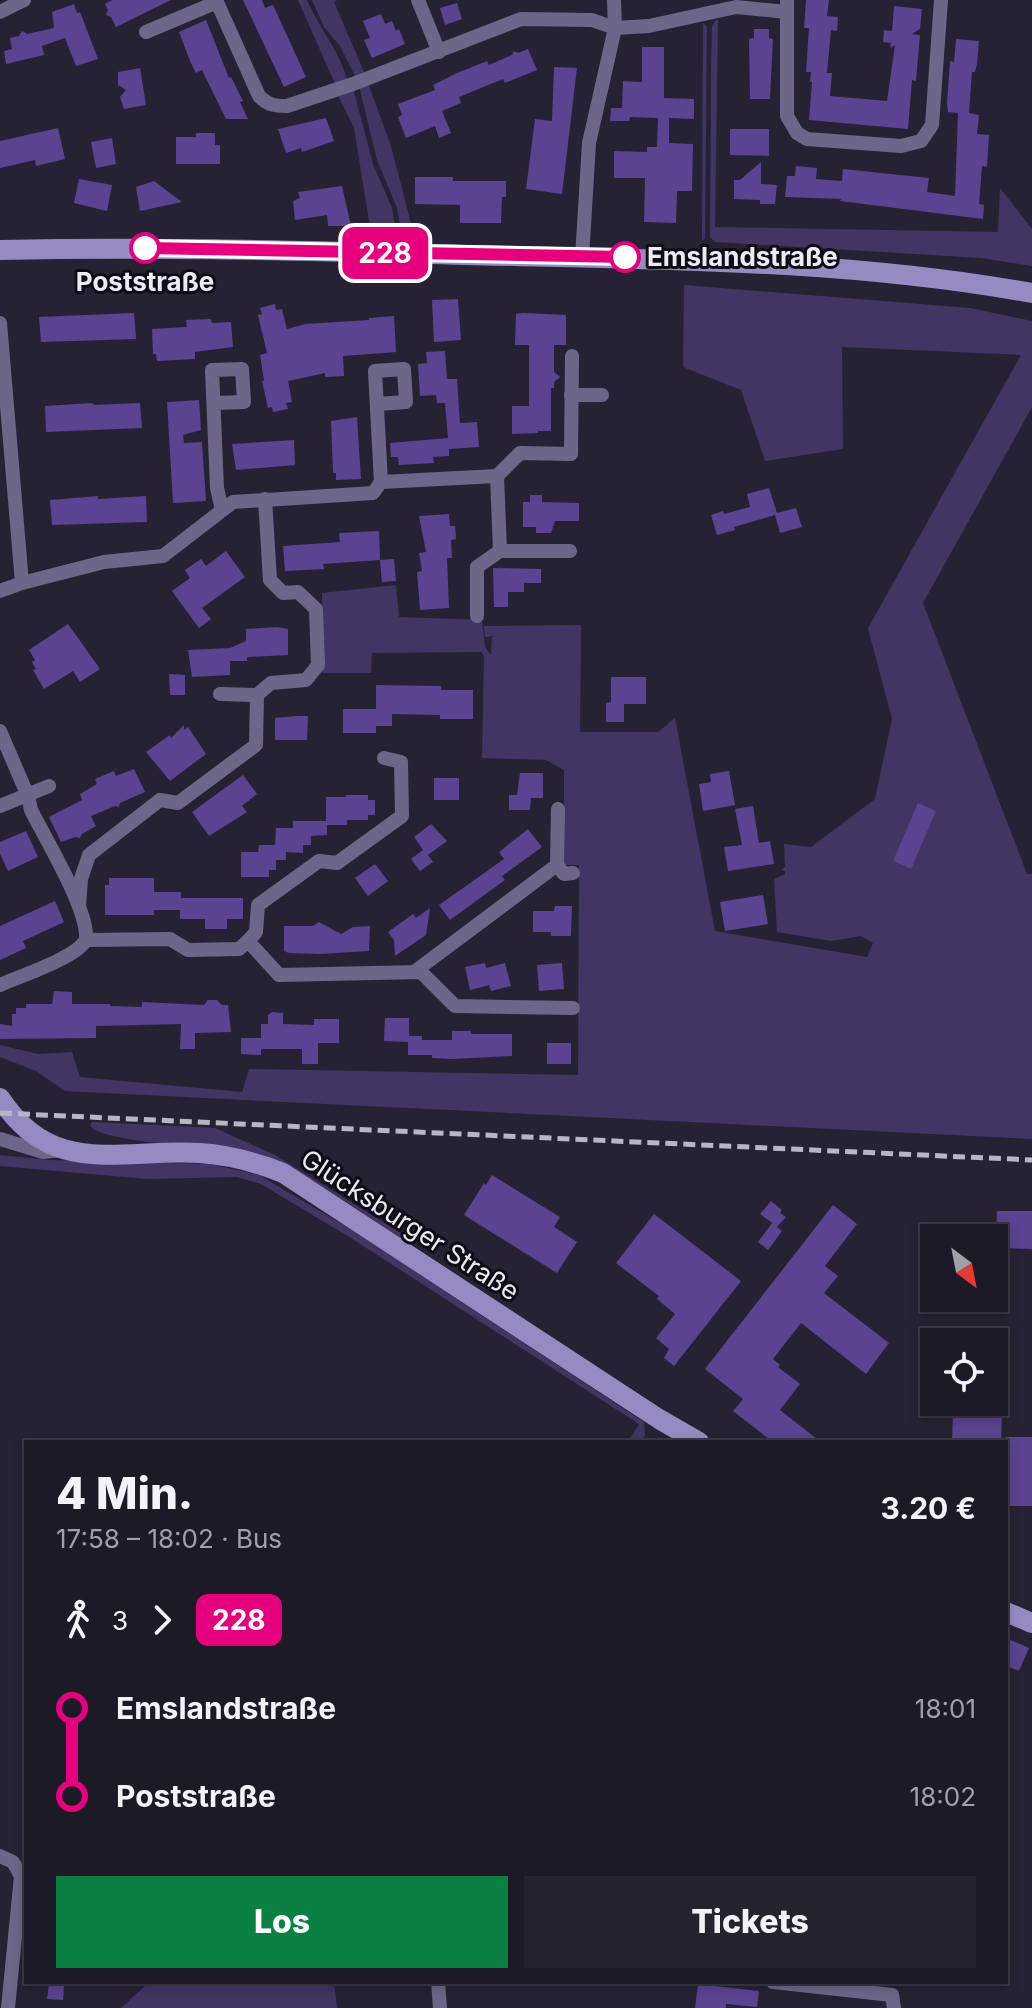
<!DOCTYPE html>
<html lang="de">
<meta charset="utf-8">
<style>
:root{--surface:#1c1a26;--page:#25232e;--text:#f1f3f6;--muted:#a0a1a7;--line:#3a3843;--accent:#0b8043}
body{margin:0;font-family:Inter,sans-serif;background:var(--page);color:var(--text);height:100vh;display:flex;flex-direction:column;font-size:30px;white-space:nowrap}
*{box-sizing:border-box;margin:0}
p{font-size:26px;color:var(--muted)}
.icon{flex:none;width:44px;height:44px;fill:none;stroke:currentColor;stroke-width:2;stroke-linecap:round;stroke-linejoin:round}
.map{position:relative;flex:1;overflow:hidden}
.panel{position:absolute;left:24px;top:1440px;width:984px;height:544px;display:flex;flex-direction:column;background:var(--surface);border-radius:0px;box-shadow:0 4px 12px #0003,0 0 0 2px var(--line)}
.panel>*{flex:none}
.badge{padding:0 16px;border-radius:12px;font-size:28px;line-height:52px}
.needle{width:52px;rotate:148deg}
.fabs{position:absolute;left:920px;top:1224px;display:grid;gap:16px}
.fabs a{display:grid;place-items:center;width:88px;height:88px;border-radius:0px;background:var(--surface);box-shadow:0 4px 12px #0003,0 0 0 2px var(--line);font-size:40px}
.map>.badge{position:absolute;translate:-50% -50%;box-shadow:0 0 0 4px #fff}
.legs{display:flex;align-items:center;gap:12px;height:88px;padding:0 32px;font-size:26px}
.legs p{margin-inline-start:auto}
.headline{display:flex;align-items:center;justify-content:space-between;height:136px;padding:0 32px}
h1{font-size:44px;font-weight:800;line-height:60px}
.button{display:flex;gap:16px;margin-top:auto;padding:16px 32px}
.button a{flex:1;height:92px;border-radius:0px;background:var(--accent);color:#fff;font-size:32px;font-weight:800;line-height:92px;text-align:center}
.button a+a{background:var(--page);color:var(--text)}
ul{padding:0 32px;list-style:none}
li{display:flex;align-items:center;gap:28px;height:88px;font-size:30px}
li i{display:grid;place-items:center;width:12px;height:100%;margin:0 10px;background:currentColor}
li i::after{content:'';width:20px;height:20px;margin:-10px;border:6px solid;border-radius:50%;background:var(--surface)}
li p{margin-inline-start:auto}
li:first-child i{background:linear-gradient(#0000 50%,currentColor 0)}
li:last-child i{background:linear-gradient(currentColor 50%,#0000 0)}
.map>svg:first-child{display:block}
</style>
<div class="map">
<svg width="1032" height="2008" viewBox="0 0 1032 2008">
<rect width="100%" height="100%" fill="#262233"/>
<g fill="#423563">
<path d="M298,0H307C319,28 340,51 347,80L335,84Z"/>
<path d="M312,0H337L334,2L365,74L356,78L340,46L324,27Z"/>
<path d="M716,20H718L715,227L998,232L1000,188L1032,229V266L981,258L715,242L710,237L711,65L712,26Z"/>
<path d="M703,23L707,27L705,238L702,241Z"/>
<path d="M368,83L391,146L414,235L401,233L397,208L377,160L359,86Z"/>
<path d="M353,88L373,164L392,208L396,234L371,233L354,128L337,93Z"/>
<path d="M684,285L970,308L1032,321V407L923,603L1027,874H1032V1139L65,1091L36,1071L0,1057V1045L38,1054L72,1052L80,1077L242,1092L249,1069L578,1075L579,865H564V770L546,760L482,758L484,656L481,652L372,653L371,673H322V593L396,585L399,617L482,620L485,647L491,655L492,637L495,636L485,637L484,626L581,625L580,732H658L675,718L715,931L867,957L873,943L861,936L831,941L777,932L774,879L785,874V871L781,870L785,867L784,844L811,847L875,799L892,719L868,628L1021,355L842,347L843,449L765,461L741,390L683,367Z"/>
<path d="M92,1122L215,1128L275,1155L409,1238L404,1240C356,1209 308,1173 254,1152C224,1147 105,1144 90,1126Z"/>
<path d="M0,1155L49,1160L210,1164L259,1175L352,1230L644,1422L645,1435L641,1442H628L639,1424L351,1238L261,1184L237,1177L148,1179L0,1166Z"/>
<path d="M157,1982H334L337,2008H121L147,1984Z"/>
</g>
<g fill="#5a4390">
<path d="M112,0H171L116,27L111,17L106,15L108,10L105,4Z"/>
<path d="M243,0H262L265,8L273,5L306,77L284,87Z"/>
<path d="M806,0H829L827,16L838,17L837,31L831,30L827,73H832L830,96L887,101L895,45L890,48L891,43L883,42L884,30L892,31L894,6L922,9L920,29L912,34L920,35L916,81L912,80L908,129L809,120L812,82H810L811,72H806L809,28H804Z"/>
<path d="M457,3L462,19L445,25L440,8Z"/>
<path d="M74,4L77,13L80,12L98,59L76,66L65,38L42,46L44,55L6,64L4,51L12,49L10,38L19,36L22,31L27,34L54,28L52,12Z"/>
<path d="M381,14L385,24L392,21L396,31L399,29L405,44L372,58L364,40L370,38L363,21Z"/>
<path d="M206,20L229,78L231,77L243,101L240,102L248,119H226L202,70L196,73L190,61L179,32Z"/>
<path d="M754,29H769V38L773,39L770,99H750L749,39L754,38Z"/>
<path d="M956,39L979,41L977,64L975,72H972L969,113L979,115L977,134L989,135L987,167L982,166L979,204L984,205L983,219L840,201L841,199L785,197L787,176H795L796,166L817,168L816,179L842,181L843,169L929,178L927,192L955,196L958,113L948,112L947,103L950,61L954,62Z"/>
<path d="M642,47H664V98L694,99V119L669,118V143L693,144L692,191H677L676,223L644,222L645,178H614V151L647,152V147H657L658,118L630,117L629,121H610L611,108H622L623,81L642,82Z"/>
<path d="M528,49L537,70L505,83L503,79L459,97L461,103L442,111L451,133L439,138L435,126L406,138L398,117L402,115L398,104L435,90L433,85L457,73L487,61L489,65L512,55L514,51L518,53Z"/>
<path d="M554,67L577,68L562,194L526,189L535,119L552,121Z"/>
<path d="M140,68L146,105L124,109L120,97L126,90L118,85V72Z"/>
<path d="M326,118L334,141L302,152L301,148L286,153L278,129Z"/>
<path d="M58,128L65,159L36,166L35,160L0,168V141Z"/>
<path d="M730,129H769V156L730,155Z"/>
<path d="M196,133H215V145H220V164H176V137H196Z"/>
<path d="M112,138L116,164L96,168L91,142Z"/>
<path d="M761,162V184L777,185L775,204H760V200L734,199V180H740Z"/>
<path d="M415,177H453V181H506V197H502L501,223H460V205L415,204Z"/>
<path d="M79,179L112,185L107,211L74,203Z"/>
<path d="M154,181L182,202L140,211L136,187Z"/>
<path d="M342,186L351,226H328L327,215L295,220L293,201L300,198L298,192Z"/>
<path d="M458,299L461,340L434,342L432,300Z"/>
<path d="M275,304L276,310L282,309L287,329L305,324L369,320V318L394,316L396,352L343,356L344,376L325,377V373L288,381L292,402L286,403L288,409L273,412L272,407L268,408L262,381H264L260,355L267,353L258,315L262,314L260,308Z"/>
<path d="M134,313L136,339L41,342L39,317Z"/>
<path d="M523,313L566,315V345H554V372L560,377L554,382V388H551V431H538V433L512,434V406H529V345H515L516,314Z"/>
<path d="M211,319L212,323L231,322L233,347L195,352V359L157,361L156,354H153L152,329L187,327L186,320Z"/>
<path d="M445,351L447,379H457L460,423L477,422L479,447L449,449V456L433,457L434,463L399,465L398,457H391L390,443L448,438L445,403H437L436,395L420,396L418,364L427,363L426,352Z"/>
<path d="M199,400L201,430L183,435L184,443L202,442L206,501L173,503L167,402Z"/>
<path d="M92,403L94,405L140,403L142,428L46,432L45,406Z"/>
<path d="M357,417L361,479L336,480V473H333L331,421Z"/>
<path d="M294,440L295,465L236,470L232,444Z"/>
<path d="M769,488L777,513L796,508L802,527L780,533L775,515L734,527L735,530L717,535L711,515L723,511L724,514L750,507L747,494Z"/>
<path d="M530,495H542V502L579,503V521H555L551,533H536V527H523V502H530Z"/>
<path d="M98,496V499L146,496L147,522L52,525L50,500Z"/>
<path d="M449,514L450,526H455L456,539L451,540L452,558H447L449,608L420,610L417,572L422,571L419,553L426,552L419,516Z"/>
<path d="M379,531L380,560L323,564L324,569L285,571L283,546L340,542L339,533Z"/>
<path d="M226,551L245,577L202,608L211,619L199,628L172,591L190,578L185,570L201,559L206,566Z"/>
<path d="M394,559L396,581L382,582L380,560Z"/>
<path d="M493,568L541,569V583H524V592H508V607H494Z"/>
<path d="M68,624L100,669L80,682L73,671L44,689L33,670L36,669L32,662L35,660L29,650Z"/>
<path d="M278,627L288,629V655L247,657V661H230V675L192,677L188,650L230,648L246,641V629Z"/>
<path d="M169,674L185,675V695H170Z"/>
<path d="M611,677H646V704H624V722H606V703L611,702Z"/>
<path d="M376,685L441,686V690H473V719H440V715L392,714V726H376V733H343V709H376Z"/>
<path d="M296,716H308L307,740H275V718Z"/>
<path d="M184,725V730L188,727L206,754L170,781L146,752L170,735L171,738Z"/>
<path d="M134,769L145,792L120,803L119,807L115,806L91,816L96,826L82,834L80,838L75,837L61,842L49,817L82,800L80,794L97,784L95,779L114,771L116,776Z"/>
<path d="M729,771L735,805L703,811L699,784L711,782L710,774Z"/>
<path d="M520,773H543V798H531L530,810H509V795H517Z"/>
<path d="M243,775L257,794L242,806L247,812L209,836L192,812Z"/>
<rect x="434" y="778" width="25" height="22"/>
<path d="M346,795H368V800H375V815H368V820H347V825H327V835L311,836V845H303V853L286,852V860H276V870H269V877H241V852H258L259,845H275L276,828H293V821H326V797H346Z"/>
<path d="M918,803L936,811L911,869L893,861Z"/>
<path d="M753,806L759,843L770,841L774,864L728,871L724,847L742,845L735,809Z"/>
<path d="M431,824L447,841L428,855L433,862L420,871L411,859L423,850L414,837Z"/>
<path d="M528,829L542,847L502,876L505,880L450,920L439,905L504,859L499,852Z"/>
<path d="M26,831L38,857L8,871L0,854V842Z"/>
<path d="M375,864L388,881L368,896L355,878Z"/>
<path d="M109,878H154V892H181V898H243V919H227V929H205V919H180V910H154V915H105V885H109Z"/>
<path d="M763,895L768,924L725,931L720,902Z"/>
<path d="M55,901L64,922L23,941L26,948L0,960V926Z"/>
<path d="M555,906H572L571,936H551V932H533V911H554Z"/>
<path d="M430,908L426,935L395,956L394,940L388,932L413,914L416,918Z"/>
<path d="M319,922L341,934L353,927L370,926L369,951L319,954L289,953L284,951V926H313Z"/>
<path d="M485,963L486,968L505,963L511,986L491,991L489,985L470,990L465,967Z"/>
<path d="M562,963L564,989L539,991L537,965Z"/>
<path d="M54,991L72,992V1004H110V1006L142,1007V1002L204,1005L208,1000H217L222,1005H228L231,1032L195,1033V1049H180L181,1024L96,1026V1038L0,1039V1024L12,1026V1014H16V1008H26V1004H52Z"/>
<path d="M272,1012L283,1013V1024L314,1025V1019H339V1043H318V1064H302V1049H261V1055L241,1054V1038H261V1024H268V1015Z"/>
<path d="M385,1018H409V1036H422V1040H452V1031H471V1034H512V1056L452,1059L432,1058V1055H408V1042L384,1041Z"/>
<rect x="547" y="1043" width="24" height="21"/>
<path d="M492,1175L560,1217L554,1227L577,1242L557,1273L464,1215L484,1183L486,1185Z"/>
<path d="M771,1201L782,1210L780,1213L786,1217L777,1227L782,1231L768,1250L758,1242L772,1223L775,1225L760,1214Z"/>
<path d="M833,1205L857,1224L825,1266L838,1276L824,1293L889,1343L866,1374L801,1323L773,1359L780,1365L778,1367L800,1384L780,1410L821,1442H773L733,1411L743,1399L705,1369Z"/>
<path d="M997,1211H1032V1249L996,1248Z"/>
<path d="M654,1214L741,1281L674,1366L664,1358L669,1349L656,1338L675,1314L657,1299L659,1296L616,1263Z"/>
<path d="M957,1402H998V1415H1002L1001,1442H952L953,1414H956Z"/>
<rect x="1006" y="1437" width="26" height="69"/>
<path d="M1006,1638L1029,1648L1019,1671L1006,1666Z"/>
<path d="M49,1984L64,1986L63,2000L47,1999Z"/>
<path d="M698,1984L759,1991L757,2007L726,2004V2008H695Z"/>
</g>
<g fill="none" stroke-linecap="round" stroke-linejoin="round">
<g stroke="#6e6689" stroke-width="14">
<path d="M216,0L259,96C268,105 274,106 287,106L353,84L521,19L592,20L615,28L649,26L736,7L787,12"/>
<path d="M418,0L439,52"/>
<path d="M787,0V116L797,133L807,139L901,146L921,141L932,125L941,0"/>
<path d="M0,12L24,0"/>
<path d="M146,32L217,2"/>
<path d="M582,258L589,143L615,28L614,0"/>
<path d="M0,323L22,583"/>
<path d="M571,395H602"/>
<path d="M214,403L244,402L242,369L212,370L217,488L222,510"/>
<path d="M378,404L406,402L404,369L375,371L381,482"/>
<path d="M497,476L520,453L571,454L572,356"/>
<path d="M0,591L22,583L104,562L163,556L233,502L373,493L381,482L497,476L500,551H570"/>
<path d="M477,616V567L500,551"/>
<path d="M220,694L257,695"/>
<path d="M0,731L28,796L31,810C46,840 89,910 86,940"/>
<path d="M0,806L49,786"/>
<path d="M557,865L564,874L573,873"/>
<path d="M79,906L81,879L89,855L160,800L178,803L256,745L257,695L271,683L306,680L318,665L316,609L298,592L283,593L270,580L265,499"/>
<path d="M248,941L256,932L258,905L319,861L337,863L402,816L401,762L384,758"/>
<path d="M414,972L557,865L558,809"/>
<path d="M0,985C20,976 76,958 86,940L170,939L188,950L239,949L248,941L279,975L421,972L455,1006L573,1008"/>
<path d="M0,1139L43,1152L61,1150"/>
<path d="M0,1856L13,1862L21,1876L8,2008"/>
<path d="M438,1982L440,2008"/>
<path d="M773,1982L892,1995L894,2008"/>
</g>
<g stroke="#978ac2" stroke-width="20">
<path d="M0,250C171,246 343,252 514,256C687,260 861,262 1032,293"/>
<path d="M0,1098C53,1179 119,1148 200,1153C229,1155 256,1162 283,1173L659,1419L699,1442"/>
<path d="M1006,1612L1032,1623"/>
</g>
<path stroke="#b9b6c3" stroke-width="5" stroke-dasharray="12 6" stroke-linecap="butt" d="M0,1113L1032,1160"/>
</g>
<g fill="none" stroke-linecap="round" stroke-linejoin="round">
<g stroke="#fff" stroke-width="18">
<path id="line-1" d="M145,248L625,257"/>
</g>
<use href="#line-1" stroke="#e6007e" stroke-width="12"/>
</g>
<g fill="#fff" stroke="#e6007e" stroke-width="4">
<circle cx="145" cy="248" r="14"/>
<circle cx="625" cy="257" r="14"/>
</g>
<g text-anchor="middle" stroke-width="6" stroke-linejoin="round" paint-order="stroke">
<g font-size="26" font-weight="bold" fill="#edeaf6" stroke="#0f0d14" text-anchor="start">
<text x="647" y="266">Emslandstraße</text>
<text x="145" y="291" text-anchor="middle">Poststraße</text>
</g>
<g font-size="26" fill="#edeaf6" stroke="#0f0d14">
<text transform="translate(410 1225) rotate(33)" y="9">Glücksburger Straße</text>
</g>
</g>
</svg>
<div class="fabs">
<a><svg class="needle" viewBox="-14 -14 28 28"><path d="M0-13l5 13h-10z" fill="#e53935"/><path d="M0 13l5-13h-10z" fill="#a0a1a7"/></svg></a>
<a><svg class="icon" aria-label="locate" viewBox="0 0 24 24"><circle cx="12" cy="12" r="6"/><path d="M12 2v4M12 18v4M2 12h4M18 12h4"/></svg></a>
</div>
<b class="badge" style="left:385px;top:253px;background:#e6007e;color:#fff">228</b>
<section class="panel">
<div class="headline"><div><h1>4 Min.</h1><p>17:58 – 18:02 · Bus</p></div><b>3.20 €</b></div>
<div class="legs"><svg class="icon" aria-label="walk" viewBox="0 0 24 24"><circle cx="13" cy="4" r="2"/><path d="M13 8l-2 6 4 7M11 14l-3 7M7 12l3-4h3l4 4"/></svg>3<svg class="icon" aria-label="forward" viewBox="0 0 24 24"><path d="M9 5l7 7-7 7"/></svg><b class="badge" style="background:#e6007e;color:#fff">228</b></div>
<ul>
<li><i style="color:#e6007e"></i><b>Emslandstraße</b><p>18:01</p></li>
<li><i style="color:#e6007e"></i><b>Poststraße</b><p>18:02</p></li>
</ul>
<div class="button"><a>Los</a><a>Tickets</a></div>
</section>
</div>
